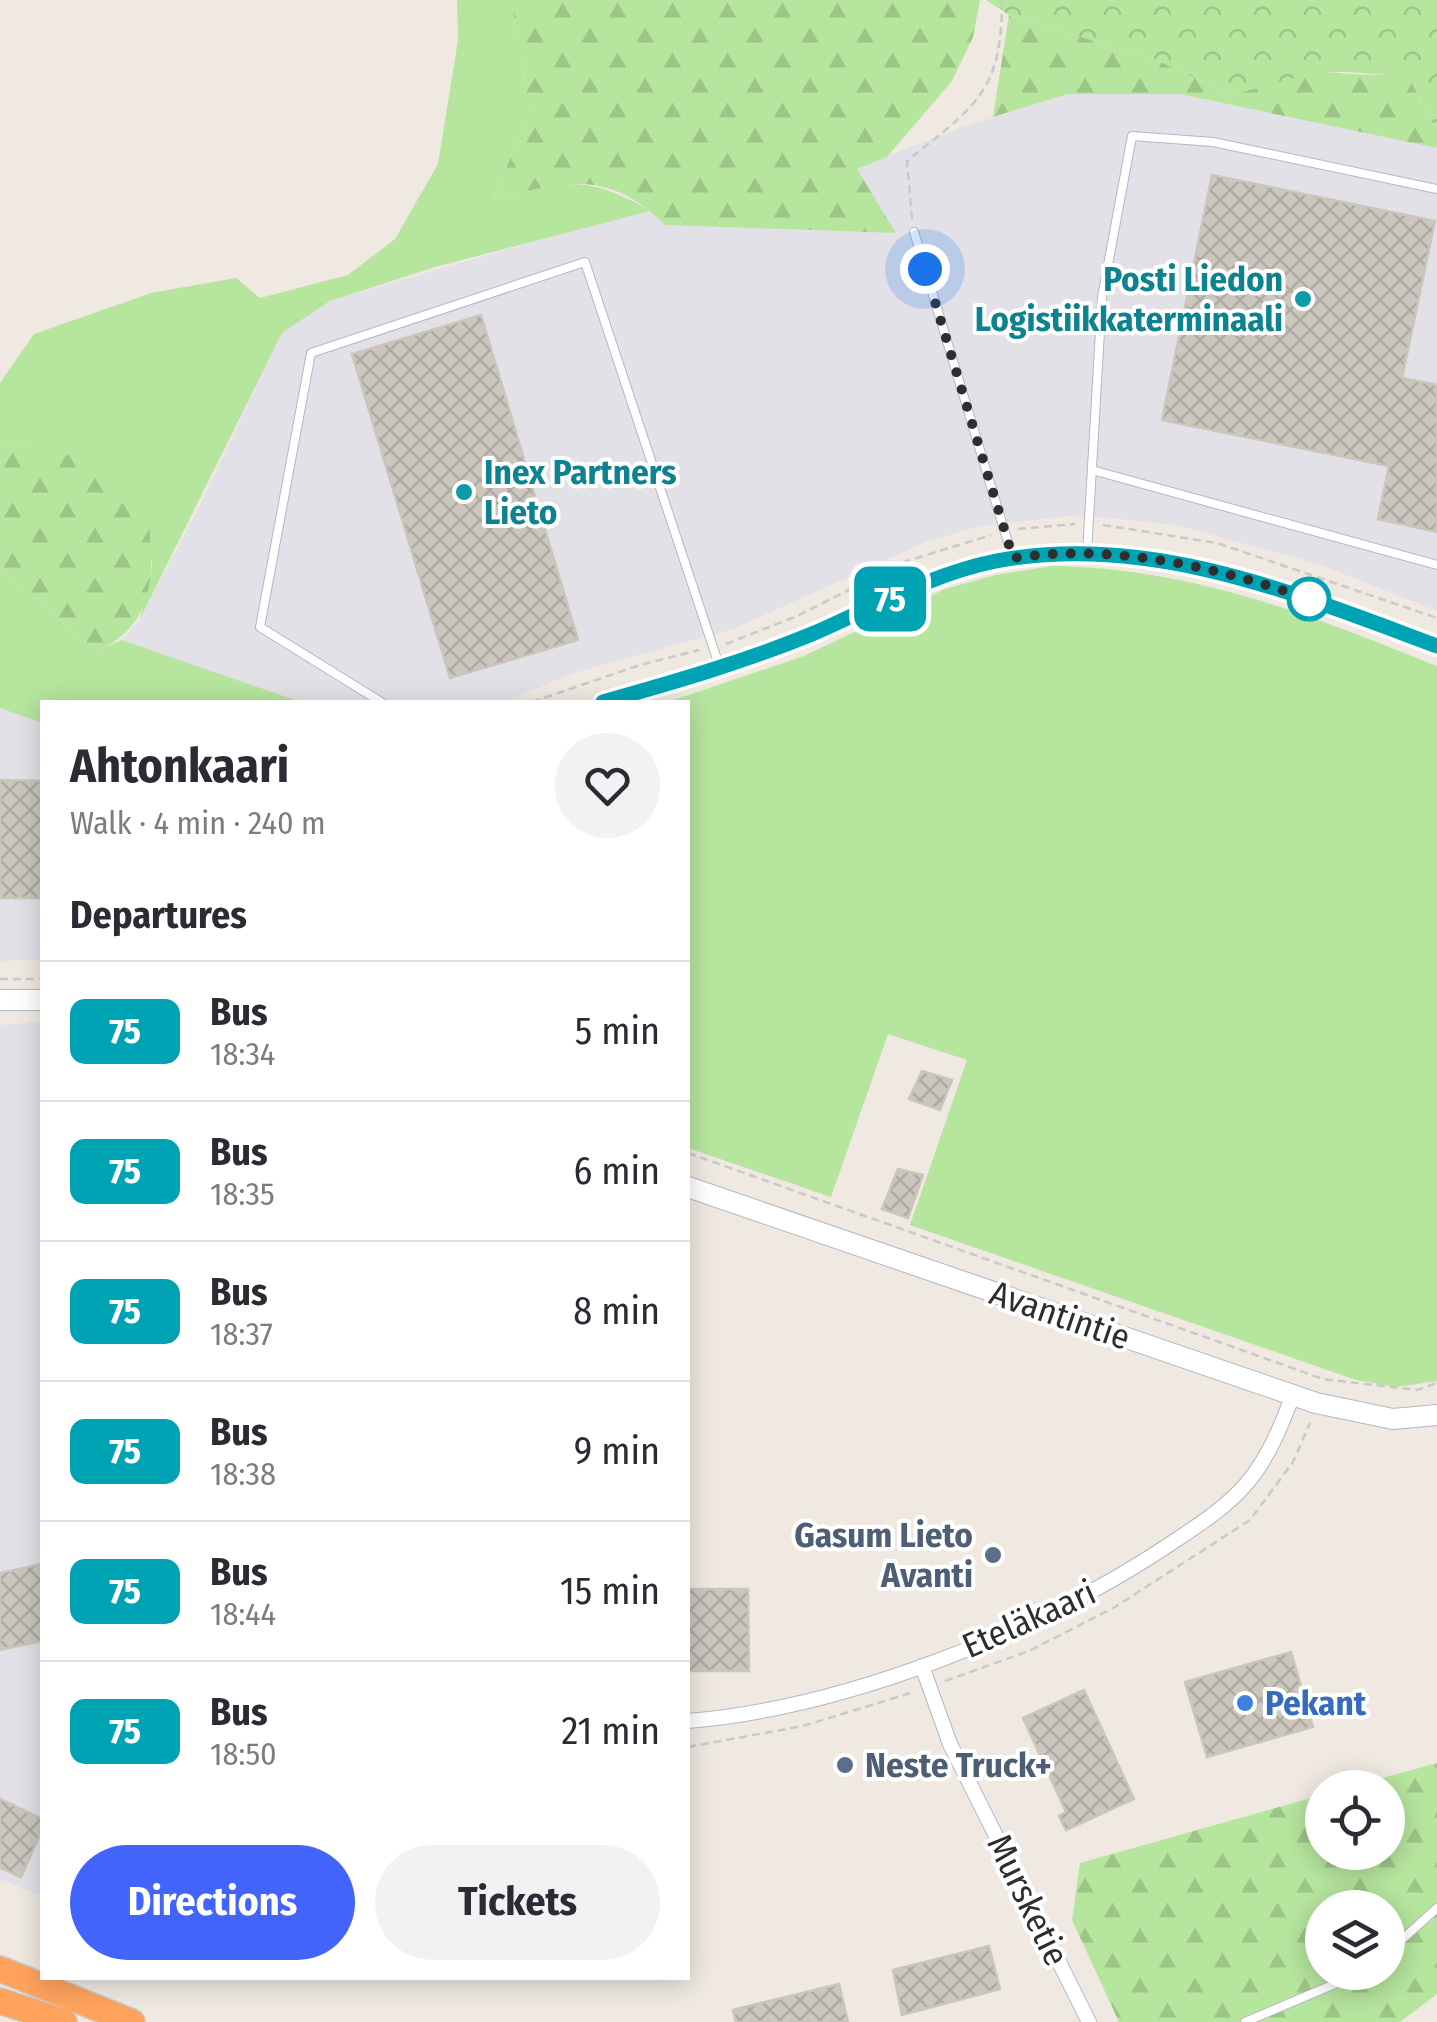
<!DOCTYPE html>
<meta charset="utf-8">
<style>
:root{--surface:#fff;--page:#f2f2f3;--text:#2b2b33;--muted:#7c7c81;--line:#e1e1e2;--accent:#4264fb}
body{margin:0;font-family:"Fira Sans Condensed",sans-serif;background:var(--page);color:var(--text);height:100vh;display:flex;flex-direction:column;font-size:38px;white-space:nowrap}
*{box-sizing:border-box;margin:0}
p{font-size:32px;color:var(--muted)}
.icon{flex:none;width:55px;height:55px;fill:none;stroke:currentColor;stroke-width:2;stroke-linecap:round;stroke-linejoin:round}
.map{position:relative;flex:1;overflow:hidden}
.details{position:absolute;left:40px;top:700px;width:650px;height:1280px;display:flex;flex-direction:column;background:var(--surface);border-radius:0px;box-shadow:0 5px 25px #0003}
.details>*{flex:none}
.badge{padding:0 20px;border-radius:15px;font-size:35px;line-height:65px}
.buttons{position:absolute;left:1305px;top:1770px;display:grid;gap:20px}
.buttons a{display:grid;place-items:center;width:100px;height:100px;border-radius:50%;background:var(--surface);box-shadow:0 5px 25px #0003;font-size:50px}
.you{position:absolute;width:50px;height:50px;margin:-25px;border:8px solid #fff;border-radius:50%;background:#1a73e8;box-shadow:0 0 0 15px #1a73e833}
.map>.badge{position:absolute;translate:-50% -50%;box-shadow:0 0 0 5px #fff}
h2{padding:0 30px;font-size:38px;line-height:90px}
.round{display:grid;place-items:center;flex:none;width:105px;height:105px;border-radius:52px;background:var(--page)}
.summary{display:flex;align-items:center;justify-content:space-between;height:170px;padding:0 30px}
h1{font-size:48px;font-weight:700;line-height:75px}
.button{display:flex;gap:20px;margin-top:auto;padding:20px 30px}
.button a{flex:1;height:115px;border-radius:60px;background:var(--accent);color:#fff;font-size:40px;font-weight:700;line-height:115px;text-align:center}
.button a+a{background:var(--page);color:var(--text)}
ul{padding:0;list-style:none}
li{display:flex;align-items:center;gap:30px;height:140px;padding:0 30px;border-top:2px solid var(--line)}
li div{flex:1}
li b{display:block;font-size:38px}
li em{font-style:normal}
li .badge{min-width:110px;font-weight:700;text-align:center}
.map>svg:first-child{display:block}
</style>
<div class="map">
<svg width="1437" height="2022" viewBox="0 0 1437 2022">
<defs>
<pattern id="forest-firs" width="22" height="20" patternUnits="userSpaceOnUse" patternTransform="scale(2.5)"><rect width="22" height="20" fill="#b6e59e"/><path d="M5 1l3.5 6h-7zM16 11l3.5 6h-7z" fill="#9dc588"/></pattern>
<pattern id="park-crowns" width="20" height="18" patternUnits="userSpaceOnUse" patternTransform="scale(2.5)"><rect width="20" height="18" fill="#b6e59e"/><path d="M2 6a3 3 0 1 1 6 0M12 15a3 3 0 1 1 6 0" fill="none" stroke="#9dc588"/></pattern>
<pattern id="building-cross-hatch" width="8" height="8" patternUnits="userSpaceOnUse" patternTransform="scale(2.5)"><rect width="8" height="8" fill="#cbc7bf"/><path d="M0 0l8 8M0 8l8-8" fill="none" stroke="#afaba4"/></pattern>
</defs>
<rect width="100%" height="100%" fill="#efe9e1"/>
<g fill="#e3e1e8">
<path d="M1068,94H1180L1437,148V611L1319,564L1176,525L1078,515L981,526L926,542L733,629L577,672L502,702H301L122,640L140,619L198,509L282,333L330,301L618,217L857,168L963,127Z"/>
<path d="M0,708L42,723V959L0,961Z"/>
<path d="M42,1022V1896L0,1879V1025Z"/>
</g>
<g fill="#b6e59e">
<path d="M457,0H511L530,112L493,199C565,183 583,172 650,211L435,267L330,301L282,333L140,619L152,567L147,509L34,443L0,448V383L34,334L151,293L236,278L260,298L348,275L395,239L438,164L458,40Z"/>
<path d="M1051,566C1193,568 1307,614 1437,666V1381L1397,1387L1356,1380L910,1225L967,1060L888,1034L831,1197L688,1148V702H668L804,656L945,589L995,575Z"/>
<path d="M0,569L97,651L122,640L301,702H42V723L0,708Z"/>
</g>
<g fill="url(#forest-firs)" fill-rule="evenodd">
<path d="M511,0H980L973,37L952,81L887,157L857,169L896,233L665,225C606,167 564,183 493,199L530,112Z"/>
<path d="M1009,15L1157,60L1232,95C1257,88 1283,78 1308,74C1340,69 1373,81 1402,71C1420,87 1421,112 1437,127V148L1180,94H1068L993,117Z"/>
<path d="M34,443L70,456L147,509C155,567 158,624 97,651L0,569V448Z"/>
<path d="M1437,1763V1994L1400,2022H1119L1072,1920L1080,1863L1322,1795V1852H1388V1788L1350,1787ZM1322,1908H1388V1972H1322Z"/>
</g>
<path fill="url(#park-crowns)" d="M986,0H1437V127C1421,112 1420,86 1402,72C1381,78 1362,71 1340,72C1303,73 1268,85 1232,95L1157,60L1009,15Z"/>
<g fill="url(#building-cross-hatch)" stroke="#cbc5ba" stroke-width="2.5">
<path d="M1212,175L1435,221L1402,378L1437,385V532L1378,519L1389,466L1162,420Z"/>
<path d="M481,315L578,640L450,678L352,354Z"/>
<path d="M0,780L42,781V898H0Z"/>
<path d="M922,1071L952,1080L940,1110L909,1099Z"/>
<path d="M898,1169L923,1175L908,1218L882,1209Z"/>
<path d="M42,1564V1641L0,1650V1573Z"/>
<path d="M688,1589H748L749,1671H688Z"/>
<path d="M1291,1652L1313,1727L1207,1757L1185,1682Z"/>
<path d="M1084,1690L1134,1799L1066,1830L1059,1816L1066,1812L1023,1718Z"/>
<path d="M0,1799L42,1819V1830L21,1877L0,1868Z"/>
<path d="M989,1946L1000,1989L902,2015L893,1970Z"/>
<path d="M839,1984L848,2022H736L733,2010Z"/>
</g>
<g fill="none" stroke-linecap="round" stroke-linejoin="round">
<g stroke="#b4b7c1" stroke-width="10">
<g id="lane">
<path d="M914,232L1013,559"/>
<path d="M1092,470L1437,565"/>
<path d="M1087,553L1102,297L1132,136L1213,142L1437,189"/>
<path d="M381,702L260,627L311,353L585,262L720,668"/>
<path d="M1388,1952L1437,1908"/>
<path d="M1245,2022L1363,1972"/>
</g>
</g>
<g stroke="#b4b7c1" stroke-width="16">
<g id="street">
<path d="M603,702C674,682 744,662 812,634C872,608 931,573 996,561C1148,533 1297,593 1437,646"/>
<path d="M922,1666L950,1744L1089,2022"/>
<path d="M688,1721C845,1708 1040,1631 1170,1544C1197,1526 1226,1508 1247,1483C1269,1457 1281,1426 1293,1395"/>
</g>
</g>
<g stroke="#b4b7c1" stroke-width="22">
<g id="secondary">
<path d="M0,1000H42"/>
<path d="M688,1187L1316,1403L1393,1419L1437,1415"/>
</g>
</g>
<g stroke="#c9c9c9" stroke-width="28">
<g id="highway">
<path d="M0,1969L132,2022"/>
<path d="M0,2001L64,2022"/>
</g>
</g>
<g stroke="#c9c9c9" stroke-width="2.5" stroke-dasharray="8 5" stroke-linecap="butt">
<path d="M912,219L907,161C975,106 1002,93 1002,0"/>
<path d="M1103,525L1217,543L1437,618"/>
<path d="M1018,529L1075,524"/>
<path d="M726,644L797,616L904,562L991,535"/>
<path d="M532,702L640,665L699,650"/>
<path d="M0,979H42"/>
<path d="M688,1153L1323,1379L1417,1390L1437,1383"/>
<path d="M945,1681L1029,1651L1115,1607L1250,1520L1293,1462L1310,1423"/>
<path d="M688,1747L803,1726L914,1692"/>
</g>
<use href="#lane" stroke="#fff" stroke-width="8"/>
<use href="#street" stroke="#fff" stroke-width="14"/>
<use href="#secondary" stroke="#fff" stroke-width="20"/>
<use href="#highway" stroke="#ffa35c" stroke-width="25"/>
</g>
<g fill="none" stroke-linecap="round" stroke-linejoin="round">
<g stroke="#fff" stroke-width="22">
<path id="line" d="M603,702C674,682 744,662 812,634C872,608 931,574 996,561C1148,532 1297,594 1437,646"/>
</g>
<use href="#line" stroke="#00a3b4" stroke-width="15"/>
<path stroke="#2e2e2e" stroke-width="10" stroke-dasharray="0 18" d="M925,269L1013,558C1115,543 1219,567 1314,601L1309,599"/>
</g>
<g fill="#0f9aa8" stroke="#fff" stroke-width="4">
<circle cx="1303" cy="299" r="10"/>
<circle cx="464" cy="492" r="10"/>
</g>
<circle fill="#fff" stroke="#00a3b4" stroke-width="5" cx="1309" cy="599" r="20"/>
<g fill="#5c6f8a" stroke="#fff" stroke-width="4">
<circle cx="993" cy="1555" r="10"/>
<circle cx="845" cy="1765" r="10"/>
</g>
<circle fill="#3f7fe0" stroke="#fff" stroke-width="4" cx="1245" cy="1703" r="10"/>
<g text-anchor="middle" stroke-width="8" stroke-linejoin="round" paint-order="stroke">
<g font-size="35" font-weight="bold" fill="#0d838f" stroke="#fff" text-anchor="end">
<text x="1283" y="291">Posti Liedon<tspan x="1283" dy="40">Logistiikkaterminaali</tspan></text>
<text x="484" y="484" text-anchor="start">Inex Partners<tspan x="484" dy="40">Lieto</tspan></text>
</g>
<g font-size="35" fill="#2e2e2e" stroke="#fff">
<text transform="translate(1060 1315) rotate(19)" y="12">Avantintie</text>
<text transform="translate(1029 1619) rotate(-24)" y="12">Eteläkaari</text>
<text transform="translate(1028 1900) rotate(64)" y="12">Mursketie</text>
</g>
<g font-size="35" font-weight="bold" fill="#4e5e75" stroke="#fff" text-anchor="end">
<text x="973" y="1547">Gasum Lieto<tspan x="973" dy="40">Avanti</tspan></text>
<text x="865" y="1777" text-anchor="start">Neste Truck+</text>
</g>
<g font-size="35" font-weight="bold" fill="#366cbe" stroke="#fff" text-anchor="start">
<text x="1265" y="1715">Pekant</text>
</g>
</g>
</svg>
<div class="buttons">
<a><svg class="icon" aria-label="locate" viewBox="0 0 24 24"><circle cx="12" cy="12" r="6"/><path d="M12 2v4M12 18v4M2 12h4M18 12h4"/></svg></a>
<a><svg class="icon" aria-label="layers" viewBox="0 0 24 24"><path d="M12 4l9 5-9 5-9-5zM3 14l9 5 9-5"/></svg></a>
</div>
<div class="you" style="left:925px;top:269px"></div>
<b class="badge" style="left:890px;top:599px;background:#00a3b4;color:#fff">75</b>
<section class="details">
<div class="summary"><div><h1>Ahtonkaari</h1><p>Walk · 4 min · 240 m</p></div><a class="round"><svg class="icon" aria-label="heart" viewBox="0 0 24 24"><path d="M12 20l-8-8c-3-5 5-10 8-4 3-6 11-1 8 4z"/></svg></a></div>
<h2>Departures</h2>
<ul>
<li><span class="badge" style="background:#00a3b4;color:#fff">75</span><div><b>Bus</b><p>18:34</p></div><em>5 min</em></li>
<li><span class="badge" style="background:#00a3b4;color:#fff">75</span><div><b>Bus</b><p>18:35</p></div><em>6 min</em></li>
<li><span class="badge" style="background:#00a3b4;color:#fff">75</span><div><b>Bus</b><p>18:37</p></div><em>8 min</em></li>
<li><span class="badge" style="background:#00a3b4;color:#fff">75</span><div><b>Bus</b><p>18:38</p></div><em>9 min</em></li>
<li><span class="badge" style="background:#00a3b4;color:#fff">75</span><div><b>Bus</b><p>18:44</p></div><em>15 min</em></li>
<li><span class="badge" style="background:#00a3b4;color:#fff">75</span><div><b>Bus</b><p>18:50</p></div><em>21 min</em></li>
</ul>
<div class="button"><a>Directions</a><a>Tickets</a></div>
</section>
</div>
